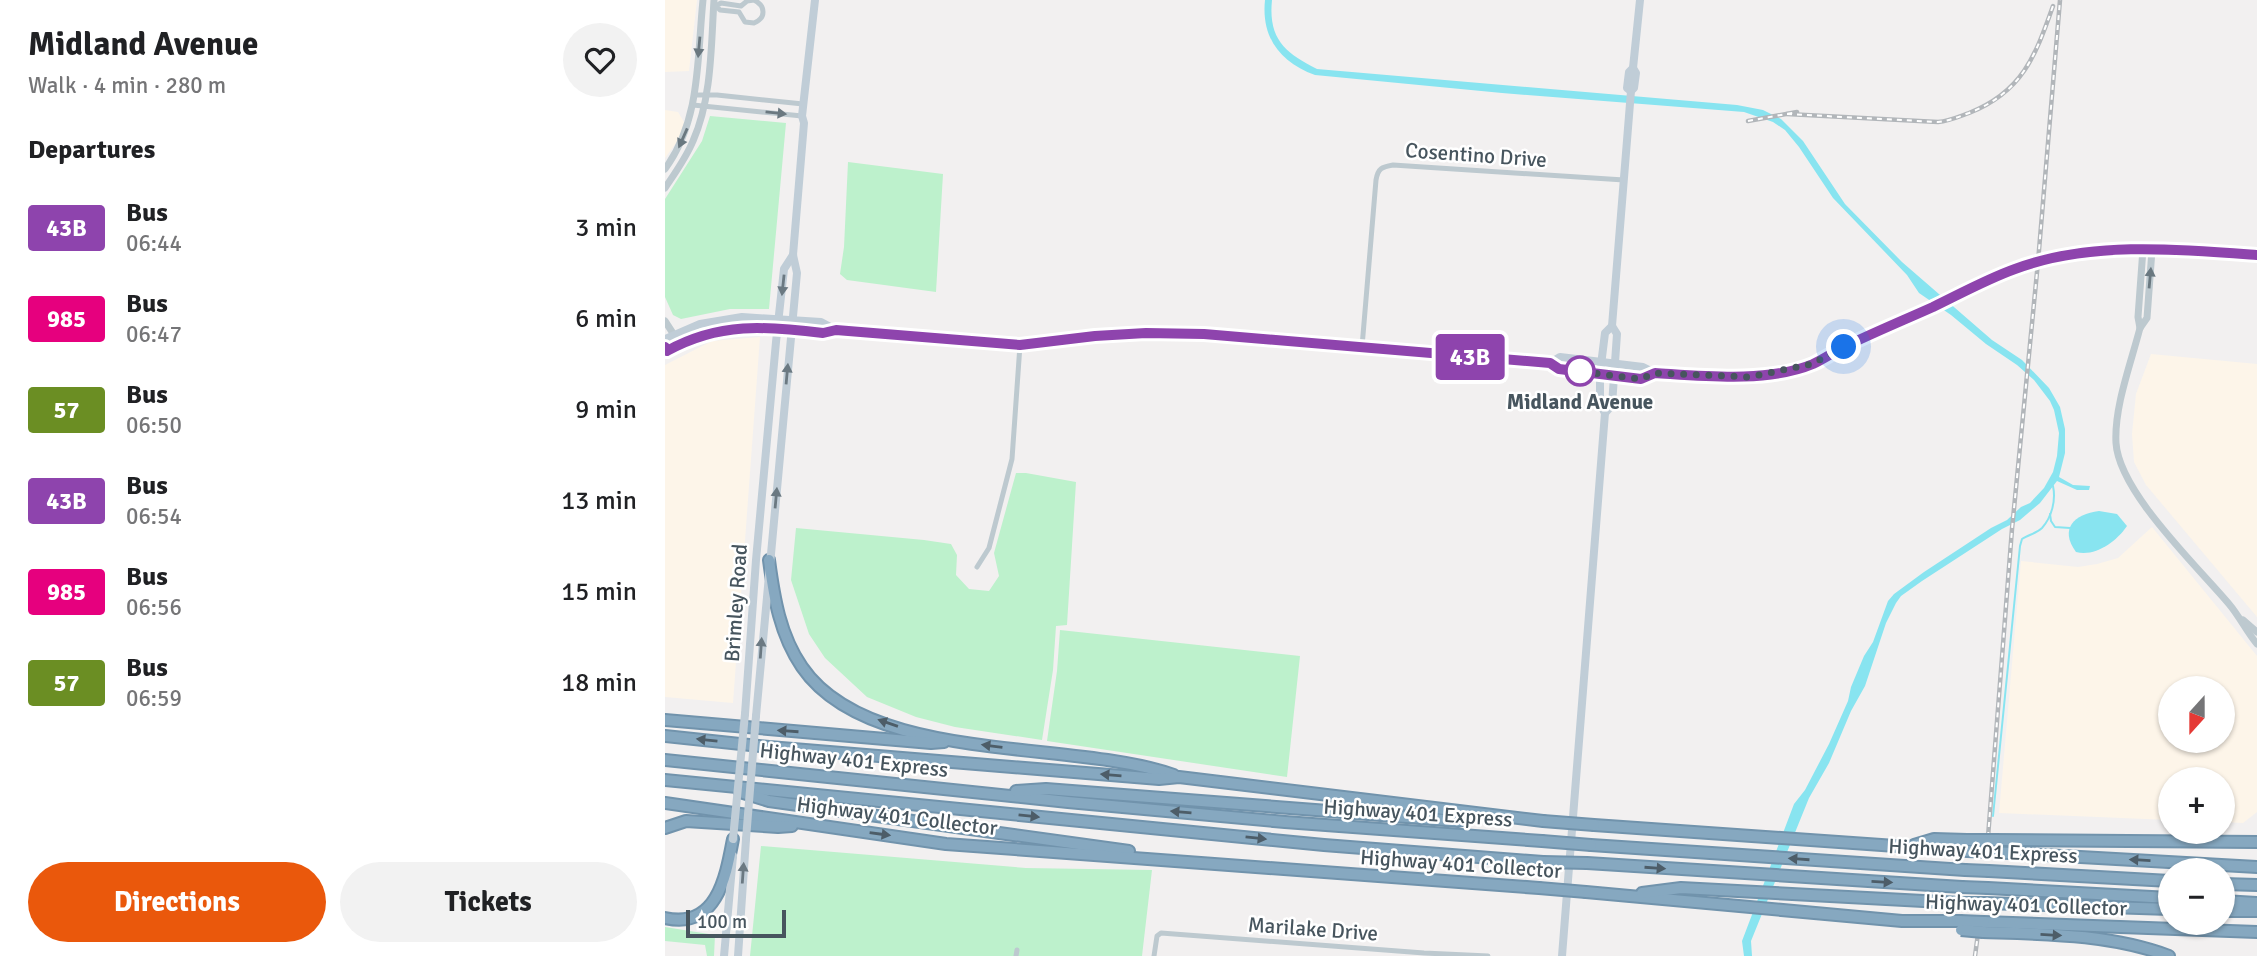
<!DOCTYPE html>
<meta charset="utf-8">
<style>
:root{--surface:#fff;--page:#f2f2f2;--text:#202124;--muted:#757577;--accent:#ea580c}
body{margin:0;font-family:Signika,sans-serif;background:var(--page);color:var(--text);height:100vh;display:flex;flex-direction:column;font-size:26px;white-space:nowrap}
*{box-sizing:border-box;margin:0}
p{font-size:23px;color:var(--muted)}
.icon{flex:none;width:38px;height:38px;fill:none;stroke:currentColor;stroke-width:2;stroke-linecap:round;stroke-linejoin:round}
.map{position:relative;flex:1;overflow:hidden}
.panel{display:flex;flex-direction:column;background:var(--surface);width:665px}
.panel>*{flex:none}
.badge{padding:0 14px;border-radius:5px;font-size:24px;line-height:46px}
.needle{width:46px;rotate:201deg}
.fabs{position:absolute;left:1493px;top:676px;display:grid;gap:14px}
.fabs a{display:grid;place-items:center;width:77px;height:77px;border-radius:50%;background:var(--surface);box-shadow:0 2px 5px #0004;font-size:35px}
.scale{position:absolute;left:21px;bottom:18px;width:100px;box-sizing:border-box;padding-left:7px;border:4px solid #47555e;border-top:0;font-size:19px;line-height:24px;white-space:nowrap;color:#47555e;-webkit-text-stroke:5px #fff;paint-order:stroke}
.you{position:absolute;width:35px;height:35px;margin:-18px;border:5px solid #fff;border-radius:50%;background:#1a73e8;box-shadow:0 0 0 10px #1a73e833}
.map>.badge{position:absolute;translate:-50% -50%;box-shadow:0 0 0 4px #fff}
h2{padding:0 28px;font-size:26px;line-height:63px}
.round{display:grid;place-items:center;flex:none;width:74px;height:74px;border-radius:37px;background:var(--page)}
.overview{display:flex;align-items:center;justify-content:space-between;height:119px;padding:0 28px}
h1{font-size:33px;font-weight:700;line-height:52px}
.primary-button{display:flex;gap:14px;margin-top:auto;padding:14px 28px}
.primary-button a{flex:1;height:80px;border-radius:42px;background:var(--accent);color:#fff;font-size:28px;font-weight:700;line-height:80px;text-align:center}
.primary-button a+a{background:var(--page);color:var(--text)}
ul{padding:0;list-style:none}
li{display:flex;align-items:center;gap:21px;height:91px;padding:0 28px}
li div{flex:1}
li b{display:block;font-size:26px}
li em{font-style:normal}
li .badge{min-width:77px;font-weight:700;text-align:center}
main{display:flex;flex:1;min-height:0}
.map>svg:first-child{display:block}
</style>
<main>
<section class="panel">
<div class="overview"><div><h1>Midland Avenue</h1><p>Walk · 4 min · 280 m</p></div><a class="round"><svg class="icon" aria-label="heart" viewBox="0 0 24 24"><path d="M12 20l-8-8c-3-5 5-10 8-4 3-6 11-1 8 4z"/></svg></a></div>
<h2>Departures</h2>
<ul>
<li><span class="badge" style="background:#8e44ad;color:#fff">43B</span><div><b>Bus</b><p>06:44</p></div><em>3 min</em></li>
<li><span class="badge" style="background:#e6007e;color:#fff">985</span><div><b>Bus</b><p>06:47</p></div><em>6 min</em></li>
<li><span class="badge" style="background:#6b8e23;color:#fff">57</span><div><b>Bus</b><p>06:50</p></div><em>9 min</em></li>
<li><span class="badge" style="background:#8e44ad;color:#fff">43B</span><div><b>Bus</b><p>06:54</p></div><em>13 min</em></li>
<li><span class="badge" style="background:#e6007e;color:#fff">985</span><div><b>Bus</b><p>06:56</p></div><em>15 min</em></li>
<li><span class="badge" style="background:#6b8e23;color:#fff">57</span><div><b>Bus</b><p>06:59</p></div><em>18 min</em></li>
</ul>
<div class="primary-button"><a>Directions</a><a>Tickets</a></div>
</section>
<div class="map">
<svg width="1592" height="956" viewBox="0 0 1592 956">
<rect width="100%" height="100%" fill="#f2f0f0"/>
<g fill="#fdf5e9" fill-rule="evenodd">
<path d="M0,0H32L24,71L0,72Z"/>
<path d="M0,110L13,112L19,122L14,139L0,158Z"/>
<path d="M95,337L68,703L0,697V365L47,341Z"/>
<path d="M1486,354L1592,364V617L1481,485L1469,462L1467,434L1471,394Z"/>
<path d="M1487,527L1592,656V812L1578,823L1558,822V779H1505V820L1334,813L1356,561L1413,567L1432,564L1453,558ZM1505,688H1558V740H1505Z"/>
</g>
<g fill="#bdf1cc">
<path d="M45,116L121,123L104,309H65L16,319L8,315L0,297V199L37,141Z"/>
<path d="M183,162L278,174L271,292L182,280L175,274L179,247Z"/>
<path d="M351,473H361L411,482L402,625L391,626L388,670L377,740L290,727L251,717L202,697L160,658L144,634L126,580L131,528L259,540L286,544L292,555L291,575L304,589L324,591L334,576L329,553Z"/>
<path d="M395,630L635,656L622,777L382,741L392,671Z"/>
<path d="M96,846L361,868L487,870L477,956H85Z"/>
<path d="M0,927L50,935L49,956H42L40,945L0,941Z"/>
</g>
<g fill="#88e4f0">
<path d="M600,0H607C603,39 620,53 652,69L1072,105L1098,110L1116,119L1138,141L1180,204L1237,262L1327,340L1357,360L1384,388L1395,407L1400,429V453L1394,477L1408,485L1425,486L1424,490H1412L1392,481L1375,503L1355,520L1337,529L1257,581L1236,596L1231,603L1221,623L1200,686L1186,711L1164,763L1144,798L1086,941L1087,956H1079L1077,941L1129,804L1140,790L1164,744L1183,701L1186,687L1199,656L1208,642L1223,601L1229,594L1259,572L1326,528L1342,520L1356,507L1365,503L1379,488L1388,472L1392,456L1394,433L1389,410L1385,401L1369,380L1352,365L1321,344L1286,315L1254,293L1242,275L1168,198L1134,147L1120,130L1108,122L1079,112L837,93L650,75C616,63 596,38 600,0Z"/>
<path d="M1434,511L1452,514L1462,526C1451,542 1430,557 1411,552C1394,529 1409,514 1434,511Z"/>
</g>
<g fill="none" stroke-linecap="round" stroke-linejoin="round">
<g stroke="#88e4f0" stroke-width="2">
<path d="M1385,514L1386,521L1390,527L1405,528"/>
<path d="M1328,816L1355,546L1357,539C1363,535 1372,533 1377,528C1387,517 1391,500 1388,486"/>
</g>
<g stroke="#7193ac" stroke-width="14">
<g id="motorway">
<path d="M104,560C109,598 115,635 137,667C204,765 407,739 509,775"/>
<path d="M0,720L266,743L279,742"/>
<path d="M0,736L104,747L494,779L514,777L878,821"/>
<path d="M0,760L403,802L620,822L877,841"/>
<path d="M0,780L659,845L878,862"/>
<path d="M351,791L381,789L793,821L813,816"/>
<path d="M75,792L104,801L464,851"/>
<path d="M0,803L281,844L874,888"/>
<path d="M929,825L1302,851"/>
<path d="M0,828L21,821L113,827L127,826"/>
<path d="M1328,840L1592,842"/>
<path d="M926,845L1300,870"/>
<path d="M1249,845L1269,839L1302,840"/>
<path d="M1327,852L1592,867"/>
<path d="M922,863L1297,887"/>
<path d="M1324,871L1505,881"/>
<path d="M1558,884L1592,885"/>
<path d="M1323,888L1505,898"/>
<path d="M921,892L1237,921H1295"/>
<path d="M977,893L1016,888L1296,903"/>
<path d="M1558,901L1592,903"/>
<path d="M1320,903L1505,909"/>
<path d="M1558,911H1592"/>
<path d="M0,918C52,930 61,876 68,839"/>
<path d="M1319,922L1592,932"/>
<path d="M1318,932C1380,934 1445,934 1504,956"/>
</g>
</g>
<g stroke="#bdc9cf" stroke-width="5">
<path d="M89,0C101,6 101,18 89,23L80,22L74,12L55,10L51,6L56,3L76,6L82,1Z"/>
<path d="M30,95H52L138,104"/>
<path d="M28,105L137,116"/>
<path d="M697,347L711,180C713,168 717,167 728,165L959,180"/>
<path d="M312,567L324,548L347,459L355,345"/>
<path d="M351,956L352,950"/>
<path d="M489,956L492,936L496,933L759,953L823,956"/>
</g>
<g stroke="#bdc9cf" stroke-width="7">
<path d="M0,169C36,120 32,58 38,0"/>
<path d="M0,188C10,173 21,158 28,141C47,98 46,46 49,0"/>
<path d="M1487,250L1482,318L1475,328C1466,363 1449,407 1451,443C1454,492 1532,566 1564,604C1575,617 1581,631 1592,644"/>
<path d="M0,321L11,338"/>
<path d="M1475,328L1473,317L1478,249"/>
<path d="M1578,620L1592,632"/>
</g>
<g stroke="#c0cdd7" stroke-width="8">
<path d="M966,91L962,88L964,72L968,68L975,0"/>
<path d="M0,339L35,324L77,317L156,322L171,330"/>
<path d="M0,353C48,321 103,327 158,333L171,330L355,345L430,336L481,333L539,334L885,363L894,369L976,379L990,373C1039,376 1102,383 1148,364C1159,359 1170,352 1181,346C1210,332 1239,320 1268,307C1295,294 1322,279 1350,269C1424,241 1515,249 1592,255"/>
<path d="M885,363L895,357L978,367L990,373"/>
<path d="M940,413L947,405L952,334L947,326L966,91L969,88L971,73L968,68"/>
<path d="M80,714L91,560L111,342L119,269L128,255"/>
<path d="M91,716L132,273L128,255L139,123L137,116L150,0"/>
<path d="M59,956L68,856"/>
<path d="M73,956L81,839"/>
<path d="M897,956L938,438L940,413L935,404V373L940,333L947,326"/>
</g>
<use href="#motorway" stroke="#86a8c0" stroke-width="10"/>
<g stroke="#b2b6ba" stroke-width="4.5">
<g id="rail">
<path d="M1122,114L1273,122C1284,121 1293,117 1304,113C1357,92 1370,57 1388,6"/>
<path d="M1083,121L1132,112"/>
<path d="M1323,837L1347,529L1373,262L1395,0"/>
<path d="M1310,956L1314,926"/>
</g>
</g>
<use href="#rail" stroke="#fff" stroke-width="2" stroke-dasharray="5" stroke-linecap="butt"/>
<g stroke="#7193ac" stroke-width="14" stroke-linecap="butt">
<g id="motorway-bridge">
<path d="M878,821L929,825"/>
<path d="M1302,840H1328"/>
<path d="M877,841L926,845"/>
<path d="M1302,851L1327,852"/>
<path d="M878,862L922,863"/>
<path d="M1300,870L1324,871"/>
<path d="M1297,887L1323,888"/>
<path d="M874,888L921,892"/>
<path d="M1296,903H1320"/>
<path d="M1295,921L1319,922"/>
<path d="M1296,930L1318,932"/>
</g>
</g>
<g stroke="#c0cdd7" stroke-width="8">
<path d="M68,839L80,714"/>
<path d="M81,839L91,716"/>
</g>
<use href="#motorway-bridge" stroke="#86a8c0" stroke-width="10"/>
</g>
<defs><path id="oneway-solid" d="M-6-.8H1V-3.2L6.5 0L1 3.2V.8H-6Z" transform="scale(1.75)"/></defs>
<g fill="#6a7880">
<use href="#oneway-solid" transform="translate(34 47) rotate(95)"/>
<use href="#oneway-solid" transform="translate(111 113) rotate(6)"/>
<use href="#oneway-solid" transform="translate(18 138) rotate(114)"/>
<use href="#oneway-solid" transform="translate(1485 278) rotate(-85)"/>
</g>
<g fill="#6b7982">
<use href="#oneway-solid" transform="translate(118 285) rotate(96)"/>
<use href="#oneway-solid" transform="translate(122 374) rotate(-85)"/>
<use href="#oneway-solid" transform="translate(111 498) rotate(-85)"/>
<use href="#oneway-solid" transform="translate(96 648) rotate(-86)"/>
<use href="#oneway-solid" transform="translate(78 873) rotate(-86)"/>
</g>
<g fill="#4d5d68">
<use href="#oneway-solid" transform="translate(223 723) rotate(-161)"/>
<use href="#oneway-solid" transform="translate(123 731) rotate(-176)"/>
<use href="#oneway-solid" transform="translate(42 740) rotate(-174)"/>
<use href="#oneway-solid" transform="translate(327 746) rotate(-173)"/>
<use href="#oneway-solid" transform="translate(446 775) rotate(-175)"/>
<use href="#oneway-solid" transform="translate(516 812) rotate(-175)"/>
<use href="#oneway-solid" transform="translate(364 816) rotate(6)"/>
<use href="#oneway-solid" transform="translate(215 834) rotate(8)"/>
<use href="#oneway-solid" transform="translate(591 838) rotate(6)"/>
<use href="#oneway-solid" transform="translate(1134 859) rotate(-176)"/>
<use href="#oneway-solid" transform="translate(1475 860) rotate(-177)"/>
<use href="#oneway-solid" transform="translate(990 868) rotate(4)"/>
<use href="#oneway-solid" transform="translate(1217 882) rotate(3)"/>
<use href="#oneway-solid" transform="translate(1386 935) rotate(3)"/>
</g>
<g fill="none" stroke-linecap="round" stroke-linejoin="round">
<g stroke="#fff" stroke-width="16">
<path id="line" d="M0,347L2,351C54,322 101,326 158,333L171,330L355,345L430,336L481,333L539,334L885,363L894,369L976,379L990,373C1038,376 1103,383 1148,364C1159,359 1170,351 1181,346C1210,332 1239,320 1268,307C1295,294 1322,279 1350,269C1424,241 1514,249 1592,255"/>
</g>
<use href="#line" stroke="#8e44ad" stroke-width="10"/>
<path stroke="#47555e" stroke-width="7" stroke-dasharray="0 12.6" d="M915,371H911L976,379L990,373L1084,377L1147,364L1179,347"/>
</g>
<circle fill="#fff" stroke="#8e44ad" stroke-width="3.5" cx="915" cy="371" r="14"/>
<g text-anchor="middle" stroke-width="5" stroke-linejoin="round" paint-order="stroke">
<g font-size="21" fill="#47555e" stroke="#fff">
<text transform="translate(811 155) rotate(4)" y="7">Cosentino Drive</text>
<text transform="translate(71 603) rotate(-86)" y="7">Brimley Road</text>
<text transform="translate(189 760) rotate(6)" y="7">Highway 401 Express</text>
<text transform="translate(753 813) rotate(4)" y="7">Highway 401 Express</text>
<text transform="translate(232 816) rotate(7)" y="7">Highway 401 Collector</text>
<text transform="translate(1318 851) rotate(3)" y="7">Highway 401 Express</text>
<text transform="translate(796 864) rotate(4)" y="7">Highway 401 Collector</text>
<text transform="translate(1361 905) rotate(2)" y="7">Highway 401 Collector</text>
<text transform="translate(648 929) rotate(4)" y="7">Marilake Drive</text>
</g>
<g font-size="21" font-weight="bold" fill="#47555e" stroke="#fff">
<text x="915" y="409">Midland Avenue</text>
</g>
</g>
</svg>
<div class="fabs">
<a><svg class="needle" viewBox="-14 -14 28 28"><path d="M0-13l5 13h-10z" fill="#e53935"/><path d="M0 13l5-13h-10z" fill="#757577"/></svg></a>
<a>+</a>
<a>−</a>
</div>
<div class="scale">100 m</div>
<div class="you" style="left:1179px;top:347px"></div>
<b class="badge" style="left:805px;top:357px;background:#8e44ad;color:#fff">43B</b>
</div>
</main>
